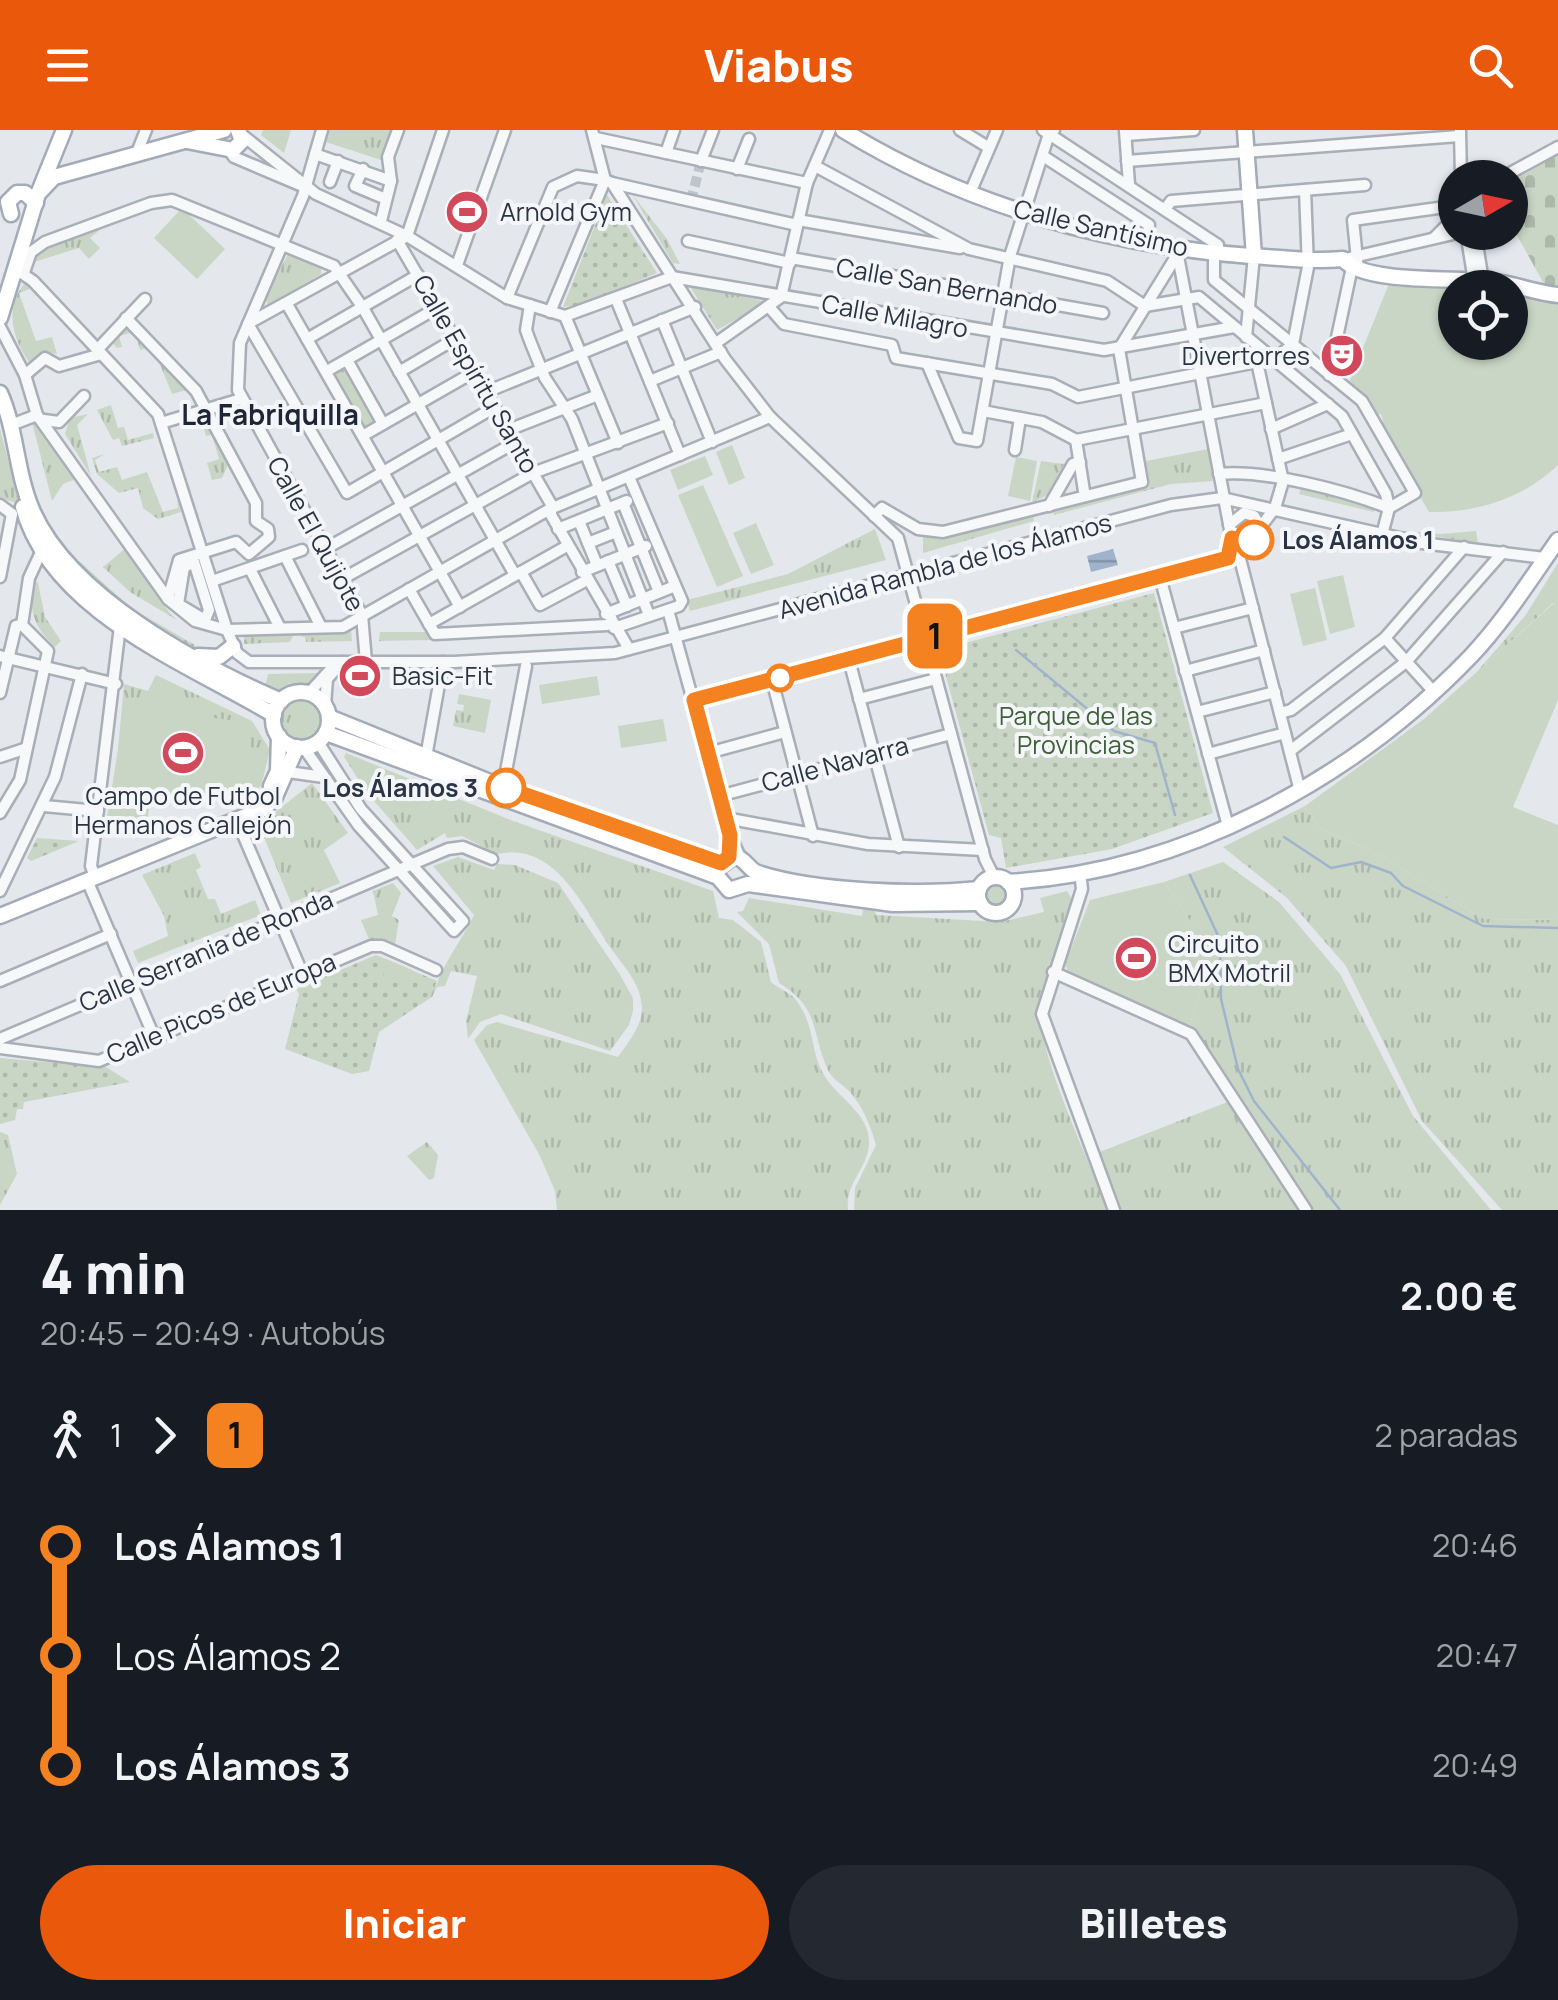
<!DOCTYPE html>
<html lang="es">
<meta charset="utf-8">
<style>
:root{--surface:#171b24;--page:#242831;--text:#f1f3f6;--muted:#9ea1a6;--accent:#ea580c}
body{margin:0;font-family:Manrope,sans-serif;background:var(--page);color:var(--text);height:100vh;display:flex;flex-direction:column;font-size:38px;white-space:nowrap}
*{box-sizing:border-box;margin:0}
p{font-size:32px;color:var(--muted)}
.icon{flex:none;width:55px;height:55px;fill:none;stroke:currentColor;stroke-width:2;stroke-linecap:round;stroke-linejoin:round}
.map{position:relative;height:1080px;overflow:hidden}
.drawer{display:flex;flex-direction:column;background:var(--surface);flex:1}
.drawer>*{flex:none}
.badge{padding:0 20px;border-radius:15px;font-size:35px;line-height:65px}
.needle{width:65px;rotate:81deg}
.tools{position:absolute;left:1438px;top:30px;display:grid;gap:20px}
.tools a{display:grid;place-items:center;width:90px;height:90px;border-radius:50%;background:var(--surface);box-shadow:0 2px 8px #0004;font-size:50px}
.map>.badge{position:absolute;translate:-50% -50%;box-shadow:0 0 0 5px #fff}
.legs{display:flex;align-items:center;gap:15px;height:110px;padding:0 40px;font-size:32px}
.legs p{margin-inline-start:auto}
.overview{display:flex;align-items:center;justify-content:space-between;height:170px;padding:0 40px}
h1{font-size:55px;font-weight:800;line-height:75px}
.primary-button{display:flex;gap:20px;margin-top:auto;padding:20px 40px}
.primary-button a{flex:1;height:115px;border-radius:60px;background:var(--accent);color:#fff;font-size:40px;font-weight:800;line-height:115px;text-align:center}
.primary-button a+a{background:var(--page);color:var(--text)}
ul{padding:0 40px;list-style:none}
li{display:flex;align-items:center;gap:35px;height:110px;font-size:38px}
li i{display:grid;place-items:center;width:15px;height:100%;margin:0 12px;background:currentColor}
li i::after{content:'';width:25px;height:25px;margin:-12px;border:8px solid;border-radius:50%;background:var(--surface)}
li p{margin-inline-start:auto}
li:first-child i{background:linear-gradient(#0000 50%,currentColor 0)}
li:last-child i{background:linear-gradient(currentColor 50%,#0000 0)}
header{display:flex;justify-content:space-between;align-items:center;height:130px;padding:0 40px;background:var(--accent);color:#fff;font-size:45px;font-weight:800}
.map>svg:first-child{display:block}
</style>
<header><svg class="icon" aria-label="menu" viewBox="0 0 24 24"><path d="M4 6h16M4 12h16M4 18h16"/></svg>Viabus<svg class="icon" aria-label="search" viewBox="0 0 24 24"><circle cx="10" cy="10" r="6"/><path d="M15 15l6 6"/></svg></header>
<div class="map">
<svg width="1558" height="1080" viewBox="0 0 1558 1080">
<defs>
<pattern id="grass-tufts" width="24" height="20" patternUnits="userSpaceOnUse" patternTransform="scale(2.5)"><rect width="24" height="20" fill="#c9d6c5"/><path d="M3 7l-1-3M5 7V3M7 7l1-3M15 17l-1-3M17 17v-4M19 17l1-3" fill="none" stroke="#adb8ab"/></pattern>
<pattern id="cemetery-stones" width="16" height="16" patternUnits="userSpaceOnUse" patternTransform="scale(2.5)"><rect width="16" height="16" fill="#c9d6c5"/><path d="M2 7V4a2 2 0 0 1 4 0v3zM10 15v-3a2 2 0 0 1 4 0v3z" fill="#adb8ab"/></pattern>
<pattern id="park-dots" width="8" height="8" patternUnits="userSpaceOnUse" patternTransform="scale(2.5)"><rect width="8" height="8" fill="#c9d6c5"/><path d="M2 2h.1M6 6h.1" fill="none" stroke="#adb8ab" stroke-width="1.8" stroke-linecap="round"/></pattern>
<pattern id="water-rules" width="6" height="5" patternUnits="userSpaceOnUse" patternTransform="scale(2.5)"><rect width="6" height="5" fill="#9fb4cc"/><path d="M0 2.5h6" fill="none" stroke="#8293a7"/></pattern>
</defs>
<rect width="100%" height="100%" fill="#e4e7ec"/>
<g fill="url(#grass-tufts)">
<path d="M263,0H291L284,23L261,5Z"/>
<path d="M329,0H393L384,31L326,12Z"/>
<path d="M632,64L667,109L680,134L673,133Z"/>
<path d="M108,93L90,108L100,118L89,129L79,118L34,132L43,117Z"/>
<path d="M288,124L321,137V144L268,175L265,168Z"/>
<path d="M24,154L32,158L19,163L36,211L52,207L57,224L43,221L29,232C13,209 4,179 24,154Z"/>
<path d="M689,155L768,172L717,200Z"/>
<path d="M123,197L137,201L141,213L148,212L186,260L172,264L153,217L140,220L135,202L119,206L122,217L117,218L110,210Z"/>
<path d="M348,234L380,291L366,299L334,242Z"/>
<path d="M111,275L118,298L124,297L128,310L153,303L154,308L122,316L119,308L113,310L97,280Z"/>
<path d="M88,284L77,295L91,346L65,304L70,288Z"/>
<path d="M206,288L229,333L222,348L212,350L207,333L219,329L212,305L206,306L202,292L189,293Z"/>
<path d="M32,292H38L79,348L63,354L52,371Z"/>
<path d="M0,299L19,370L17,373L0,368Z"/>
<path d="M1208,319L1213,351L1171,354L1054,385L1052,379L1149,353L1146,331Z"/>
<path d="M105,324L95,330L99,342L117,337L122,350L147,342L163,382L178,378L177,369L181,382L158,389L143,378L138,358L119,363L97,344L92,328Z"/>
<path d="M1041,331L1064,334L1047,365L1032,373Z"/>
<path d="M1301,358L1375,376L1374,382L1299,364Z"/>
<path d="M1033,384L1034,391L923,423V405H945Z"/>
<path d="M875,399L886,430L690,481L687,470L788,444Z"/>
<path d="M1393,400L1441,404L1476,401L1478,413Z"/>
<path d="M126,418L169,482L177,490L130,462L103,437Z"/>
<path d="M79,431L131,478L195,515L194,519L126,478L76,434Z"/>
<path d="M1558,433V475L1553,473L1475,544L1525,486Z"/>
<path d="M32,450L38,453L45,487L61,511L55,517C33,496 29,480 32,450Z"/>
<path d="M351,500L352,511L306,512L305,507L300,506V502Z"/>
<path d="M295,502L290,512L244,514V503Z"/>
<path d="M380,502H431V510L379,511Z"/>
<path d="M323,535L329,536L310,556H290L277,563L265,558L268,544L318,543Z"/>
<path d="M156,545L252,591L270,620L261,656L242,670L115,653L124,554L148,561Z"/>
<path d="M459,564L491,570L485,603L453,596L456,580L463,581L464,575L457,574Z"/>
<circle cx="301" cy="590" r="19"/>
<path d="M346,623L513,691L713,761L719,788L733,790L761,812L771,852C779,859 790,862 796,870C815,894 810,921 823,943C835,967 871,983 869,1014C868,1038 845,1053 848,1080H557L555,1061L540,1026L474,910L487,895L497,892L618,927C628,913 642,896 642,878C641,853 624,837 610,817C584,779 556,711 497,724L462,706L447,708L445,703L417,720L367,663L344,627Z"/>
<path d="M312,653L348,703L324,720L340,753L291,773L259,695Z"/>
<path d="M1305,676L1320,698L1374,722L1484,789L1558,790V1080H1502L1422,991L1346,836L1287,768L1223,717Z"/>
<path d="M195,723L201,737L196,740L208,769H215L221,784L255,770L261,785L138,833L133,821L168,806L164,786L142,745Z"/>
<path d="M458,727L494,740L497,734L515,735L558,753L619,843L633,868V881L629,895L610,921L501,884L480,892L468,909L466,891L477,846L451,841L445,856L437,857L432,867L378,899L431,854L436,856C445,830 462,810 474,785L433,736Z"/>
<path d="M1223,732L1279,772L1340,844L1413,986L1491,1080H1311L1215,931L1188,898C1216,831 1205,809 1164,752Z"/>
<circle cx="996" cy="765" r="12"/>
<path d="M393,753L401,763L392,786L399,790L395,815L369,809L361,790L378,785L373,761Z"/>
<path d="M1067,761L1073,771C1063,806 1047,839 1041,875C1034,918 1091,1034 1108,1080H854L855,1058L876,1015C871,997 862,974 848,960C840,953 831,948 827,938C811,901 820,878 779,853L769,814L737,782L743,781L749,768L862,786L863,780H875L876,785L1001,792L1044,782L1040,768Z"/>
<path d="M1230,971L1300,1080H1119L1097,1023Z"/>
<path d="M0,1002L8,1005L17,1044L0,1075Z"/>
<path d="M427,1012L438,1025L434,1048L429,1050L407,1026Z"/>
</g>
<path fill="url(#cemetery-stones)" d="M1558,24V161L1547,159L1510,93V53Z"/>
<g fill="url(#park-dots)">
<path d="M607,65L657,143L586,173L563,177Z"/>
<path d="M1154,463L1213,683L1112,719L1006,738L1001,708L989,705L939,520Z"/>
<path d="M37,708L79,711L31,731L27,728Z"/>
<path d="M376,825L437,851L430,868L379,902L369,941L352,944L285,919L299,864L296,859Z"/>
<path d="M0,928L106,937L130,952L24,972L23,979H17L15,990L0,994Z"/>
</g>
<g fill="#c9d6c5">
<path d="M182,78L225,119L197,149L154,108Z"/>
<path d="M1390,151L1463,157L1455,158V212H1510V165L1558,174V335C1522,369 1477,383 1429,382L1378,294L1383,291L1381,284L1373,286L1348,255Z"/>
<path d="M732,315L745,348L729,355L716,322Z"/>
<path d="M705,326L713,345L678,360L670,340Z"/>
<path d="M1016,327L1037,331L1030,371L1008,366Z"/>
<path d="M703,355L743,446L717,457L678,365Z"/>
<path d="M756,393L774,435L751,444L733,403Z"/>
<path d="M1343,445L1355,497L1330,504L1317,451Z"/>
<path d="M1315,458L1327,510L1303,516L1290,464Z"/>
<path d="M1554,473L1558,475V570L1513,677L1558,695V790L1484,789L1374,722L1320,698L1305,676L1424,589Z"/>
<path d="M597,546L600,565L542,574L539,555Z"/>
<path d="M125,576L252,593L242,670L216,667L214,675L151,665L147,693L107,688Z"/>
<path d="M663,589L667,611L621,618L618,596Z"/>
<path d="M1164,752C1205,809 1216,831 1188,898L1069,845L1065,834L1090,770Z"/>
<path d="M386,829L412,840L411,851L383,847Z"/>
</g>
<path fill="url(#water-rules)" d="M1113,419L1118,435L1091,442L1087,426Z"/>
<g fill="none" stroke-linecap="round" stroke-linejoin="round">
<g stroke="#9fb4cc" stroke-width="2.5">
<path d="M1016,520L1114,601L1155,613L1175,685"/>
<path d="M1284,707L1331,738L1361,732L1391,743L1403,756L1483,796L1558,798"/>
<path d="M1190,745L1220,810L1221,869L1238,939L1254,971L1340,1080"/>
</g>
<path stroke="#bfc3cb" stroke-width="10" stroke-dasharray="10 5" stroke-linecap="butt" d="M691,71L701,31"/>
<g stroke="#a9aeb7" stroke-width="15">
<g id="minor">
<path d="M322,0L303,66L240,213L238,260L362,485L366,532"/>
<path d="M592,0L605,50L612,53L725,229L770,287L898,408L985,729L994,747"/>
<path d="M960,0L988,17"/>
<path d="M1043,0L1218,115V122"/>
<path d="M1125,1L1129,54"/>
<path d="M1460,1L1461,48"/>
<path d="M241,4L316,64L407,106L507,168L565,186L672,147L1104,220L1234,197"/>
<path d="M1126,5L1194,0"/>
<path d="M596,8L807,53"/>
<path d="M229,20L234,27L300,55"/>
<path d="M666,23L674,0"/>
<path d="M315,24L391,51"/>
<path d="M136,25L146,0"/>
<path d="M1043,26L1149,95L1147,113"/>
<path d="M701,31L713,0"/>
<path d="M1127,31L1459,6"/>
<path d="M815,36L969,119L1107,151L1145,176L1199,167L1342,286L1386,364L1389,378L1382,405"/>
<path d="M363,39L355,56L386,69"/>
<path d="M737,39L749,9"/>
<path d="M1501,48L1558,17"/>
<path d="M330,52L338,31"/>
<path d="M612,53L797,95"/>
<path d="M970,63L997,0"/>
<path d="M1166,78L1171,71L1365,55"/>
<path d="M798,90L960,118"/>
<path d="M381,91L391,51L388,27L398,0"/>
<path d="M1466,102L1474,151"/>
<path d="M1475,102L1483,151"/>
<path d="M1434,108L1455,87"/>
<path d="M397,110L533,343L551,374V385L629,519"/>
<path d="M688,111L790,133"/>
<path d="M1177,121L1233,415L1228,428"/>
<path d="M1214,122V150L1362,271L1415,363L1389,378C1347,361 1263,339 1219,344"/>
<path d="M791,128L1103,183"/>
<path d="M1349,128L1462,102"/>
<path d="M457,135L505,0"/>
<path d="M1358,139L1353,90L1438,78"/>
<path d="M17,140L33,151L158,284L227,500L237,523L249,532H454L615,523L1171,375L1222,368L1422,413L1545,428"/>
<path d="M24,142L31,122L45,112L151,73L172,70L334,136L363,178L515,445"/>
<path d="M507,168L553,57L577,46L605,50"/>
<path d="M616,169L680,325"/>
<path d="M287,174L460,477"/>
<path d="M530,175L526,200L530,211L545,248L572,289L649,485"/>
<path d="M770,178L784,194L892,215L896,228L1052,254L1078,267L1257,232L1267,225"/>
<path d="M550,182L605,50"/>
<path d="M565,186L618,313"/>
<path d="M126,188L196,261L256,373V391L268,399L269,407L249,424L236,412L179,430L168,469"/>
<path d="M662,190L712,312"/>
<path d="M249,193L407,106L443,0"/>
<path d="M248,194L347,363L495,277"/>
<path d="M0,197L25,245L37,285L168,469L195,491L227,500L343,497L550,379L770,287"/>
<path d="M1246,207L1254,126"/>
<path d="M307,209L418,145"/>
<path d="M716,213L781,167L807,53L830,0"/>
<path d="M97,220L145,169"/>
<path d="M347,230L383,294"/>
<path d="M1274,230L1293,214L1308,137L1305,60"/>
<path d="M1257,232L1283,351L1275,378L1239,425L1300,661"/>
<path d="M927,233L959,308L977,311L1010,126L1049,4L1054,0"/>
<path d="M327,241L437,178"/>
<path d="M399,242L455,209"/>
<path d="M25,245L45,228L59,236L101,224"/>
<path d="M1329,245L1352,137"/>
<path d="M650,251L721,222"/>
<path d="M486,262L695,177"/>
<path d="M983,281L1042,292L1076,310"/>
<path d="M44,290L59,292L84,266"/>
<path d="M161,293L241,269"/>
<path d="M11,295L37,285"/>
<path d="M1271,299L1328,274"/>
<path d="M508,300L598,265"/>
<path d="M364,305L474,242"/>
<path d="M1076,310L1266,273"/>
<path d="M1076,310L1084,361"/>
<path d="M1015,320L1020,288"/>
<path d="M1278,329L1352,304"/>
<path d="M623,373L659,462"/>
<path d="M0,375L12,384"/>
<path d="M1049,376L1073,334L1080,332"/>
<path d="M874,386L882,378L918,399L943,402L1142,352L1119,219L1177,125"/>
<path d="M579,391L597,435"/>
<path d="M1229,395L1244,383L1254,386L1259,395"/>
<path d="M558,399L627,371"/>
<path d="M588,413L616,402"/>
<path d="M325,419L516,312"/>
<path d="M285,426L321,497"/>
<path d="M608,431L627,476"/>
<path d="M194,432L209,480L205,490L178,474L184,437Z"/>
<path d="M250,439L280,498"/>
<path d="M521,442L540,475L587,450"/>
<path d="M582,442L646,416"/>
<path d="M0,447L12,384"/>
<path d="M1160,447L1228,696"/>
<path d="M342,449L533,343L668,293"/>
<path d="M212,451L302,420"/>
<path d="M409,459L435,504L607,495"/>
<path d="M668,480L730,705L740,727"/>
<path d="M606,484L675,456"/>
<path d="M429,494L567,416"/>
<path d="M614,498L679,476L682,471L629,347"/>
<path d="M1174,498L1253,478"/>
<path d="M1385,508L1434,562"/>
<path d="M0,526L116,554"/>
<path d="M849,530L899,717"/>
<path d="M1185,541L1264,520"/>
<path d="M772,550L813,706"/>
<path d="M0,563L16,496L22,495"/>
<path d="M309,563L329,541"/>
<path d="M859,569L936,549"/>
<path d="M694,570L1239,425"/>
<path d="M325,576L327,549L342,532"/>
<path d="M1197,582L1275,562"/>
<path d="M1280,583L1291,580L1385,508L1464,417"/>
<path d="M304,618L359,696L454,801L463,791L361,679L318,612"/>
<path d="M1290,621L1406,532L1503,422"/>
<path d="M708,623L785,602"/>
<path d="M1208,624L1285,603"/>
<path d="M0,627L24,619"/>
<path d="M426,627L443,532"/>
<path d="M288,642L324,647"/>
<path d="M503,657L526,536"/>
<path d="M719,666L951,604"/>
<path d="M44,676L98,681"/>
<path d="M0,683L20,650L48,521L22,495L29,448L42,420"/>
<path d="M236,688L303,845"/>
<path d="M725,688L868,714L983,720"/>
<path d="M1080,742L1082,759L1042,884L1114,1080"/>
<path d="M95,747L91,736L120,496"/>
<path d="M87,750L155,909"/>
<path d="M0,761L55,647L82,544"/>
<path d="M1053,842L1191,904L1306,1080"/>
<path d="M0,851L111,804"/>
<path d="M0,909L448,719L463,717L492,729"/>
<path d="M0,918L99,931L371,816H382L436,840"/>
</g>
</g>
<g stroke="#a3abb8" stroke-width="19">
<g id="major">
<path d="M843,0C965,75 1109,116 1251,126C1282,128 1312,132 1343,129C1364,155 1462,147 1496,152C1517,155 1537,163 1558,165"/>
<path d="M1245,0L1254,126"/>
<path d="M187,11L233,20L242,11L238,0"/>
<path d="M38,64L54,47L224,0"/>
<path d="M11,84L8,72L17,63H25L36,73"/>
<path d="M0,188L38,64L64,0"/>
<path d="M0,263C17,301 16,344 33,382C71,467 198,535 281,571"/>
<path d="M23,377C51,482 189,534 274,585"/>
<path d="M198,526L219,527L233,516"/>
<circle cx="301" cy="590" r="28"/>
<path d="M329,587L522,665L721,733"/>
<path d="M326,603L718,747L729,760L748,754L893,774L980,773"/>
<path d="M271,656L278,641L279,606"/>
<path d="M719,737L734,726C747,729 747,739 758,743C816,762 919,765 979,759"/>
<circle cx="996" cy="765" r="18"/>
<path d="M1008,752C1182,742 1352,650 1471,526C1504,491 1530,450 1558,410"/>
<path d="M0,786L263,679L274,669L297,617"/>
</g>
</g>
<use href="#minor" stroke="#f7f8fa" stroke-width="10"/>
<use href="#major" stroke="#fff" stroke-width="14"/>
</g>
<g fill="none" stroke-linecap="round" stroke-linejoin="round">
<g stroke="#fff" stroke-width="22">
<path id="line-1" d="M506,658L721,733L729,727L730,705L694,570L1228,428L1232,408L1240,414L1254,410"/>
</g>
<use href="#line-1" stroke="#f58220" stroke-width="15"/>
</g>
<defs>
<g id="stadium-disc" transform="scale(2.25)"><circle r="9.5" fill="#d1495b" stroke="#f4f6f9"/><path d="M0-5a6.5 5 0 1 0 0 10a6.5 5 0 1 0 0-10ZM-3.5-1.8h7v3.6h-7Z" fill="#fff"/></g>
<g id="theatre-disc" transform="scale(2.25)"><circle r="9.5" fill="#d1495b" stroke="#f4f6f9"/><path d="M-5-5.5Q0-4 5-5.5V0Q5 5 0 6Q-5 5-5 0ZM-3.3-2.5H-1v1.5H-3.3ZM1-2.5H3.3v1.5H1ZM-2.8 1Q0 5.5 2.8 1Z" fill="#fff"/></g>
</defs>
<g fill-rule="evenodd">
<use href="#stadium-disc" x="467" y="82"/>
<use href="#theatre-disc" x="1342" y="226"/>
<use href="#stadium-disc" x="360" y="546"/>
<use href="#stadium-disc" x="183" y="623"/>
<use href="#stadium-disc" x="1136" y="828"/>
</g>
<g fill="#fff" stroke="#f58220" stroke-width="5">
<circle cx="1254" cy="410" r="18"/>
<circle cx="780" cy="548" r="12"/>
<circle cx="506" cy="658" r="18"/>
</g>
<g text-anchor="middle" stroke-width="8" stroke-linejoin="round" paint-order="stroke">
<g font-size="25" fill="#2b3445" stroke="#f4f6f9" text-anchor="start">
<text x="500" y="91">Arnold Gym</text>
<text x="1310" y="235" text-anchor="end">Divertorres</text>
<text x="392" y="555">Basic-Fit</text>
<text x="183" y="675" text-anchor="middle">Campo de Futbol<tspan x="183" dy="29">Hermanos Callejón</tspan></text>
<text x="1168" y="823">Circuito<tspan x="1168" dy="29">BMX Motril</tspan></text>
</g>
<g font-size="25" fill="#2b3445" stroke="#f4f6f9">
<text transform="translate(1101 98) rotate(13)" y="9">Calle Santísimo</text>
<text transform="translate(947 156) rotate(10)" y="9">Calle San Bernando</text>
<text transform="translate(895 186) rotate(10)" y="9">Calle Milagro</text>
<text transform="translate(476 244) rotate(60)" y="9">Calle Espíritu Santo</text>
<text transform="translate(316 404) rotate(61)" y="9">Calle El Quijote</text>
<text transform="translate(945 436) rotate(-15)" y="9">Avenida Rambla de los Álamos</text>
<text transform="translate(835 634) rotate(-15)" y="9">Calle Navarra</text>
<text transform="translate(206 821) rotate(-23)" y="9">Calle Serrania de Ronda</text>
<text transform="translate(221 878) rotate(-23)" y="9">Calle Picos de Europa</text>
</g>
<g font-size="25" font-weight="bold" fill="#2b3445" stroke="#f4f6f9" text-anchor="start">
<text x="1282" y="419">Los Álamos 1</text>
<text x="478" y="667" text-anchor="end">Los Álamos 3</text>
</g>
<g font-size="25" fill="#3f6138" stroke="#f4f6f9">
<text x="1076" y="595">Parque de las<tspan x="1076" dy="29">Provincias</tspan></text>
</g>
<g font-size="28" font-weight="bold" fill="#1d2536" stroke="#f4f6f9">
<text x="270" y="295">La Fabriquilla</text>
</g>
</g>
</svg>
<div class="tools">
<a><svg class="needle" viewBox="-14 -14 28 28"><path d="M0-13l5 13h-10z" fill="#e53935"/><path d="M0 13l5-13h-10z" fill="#9ea1a6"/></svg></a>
<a><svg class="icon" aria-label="locate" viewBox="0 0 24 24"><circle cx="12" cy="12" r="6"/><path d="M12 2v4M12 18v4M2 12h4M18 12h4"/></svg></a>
</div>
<b class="badge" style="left:935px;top:506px;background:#f58220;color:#111">1</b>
</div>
<section class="drawer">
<div class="overview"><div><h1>4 min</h1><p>20:45 – 20:49 · Autobús</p></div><b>2.00 €</b></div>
<div class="legs"><svg class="icon" aria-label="walk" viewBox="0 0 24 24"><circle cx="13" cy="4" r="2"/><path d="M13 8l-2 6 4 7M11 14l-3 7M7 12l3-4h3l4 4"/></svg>1<svg class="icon" aria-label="forward" viewBox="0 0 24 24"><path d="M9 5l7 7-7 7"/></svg><b class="badge" style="background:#f58220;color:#111">1</b><p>2 paradas</p></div>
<ul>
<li><i style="color:#f58220"></i><b>Los Álamos 1</b><p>20:46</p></li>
<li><i style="color:#f58220"></i><span>Los Álamos 2</span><p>20:47</p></li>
<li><i style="color:#f58220"></i><b>Los Álamos 3</b><p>20:49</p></li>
</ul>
<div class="primary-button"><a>Iniciar</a><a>Billetes</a></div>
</section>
